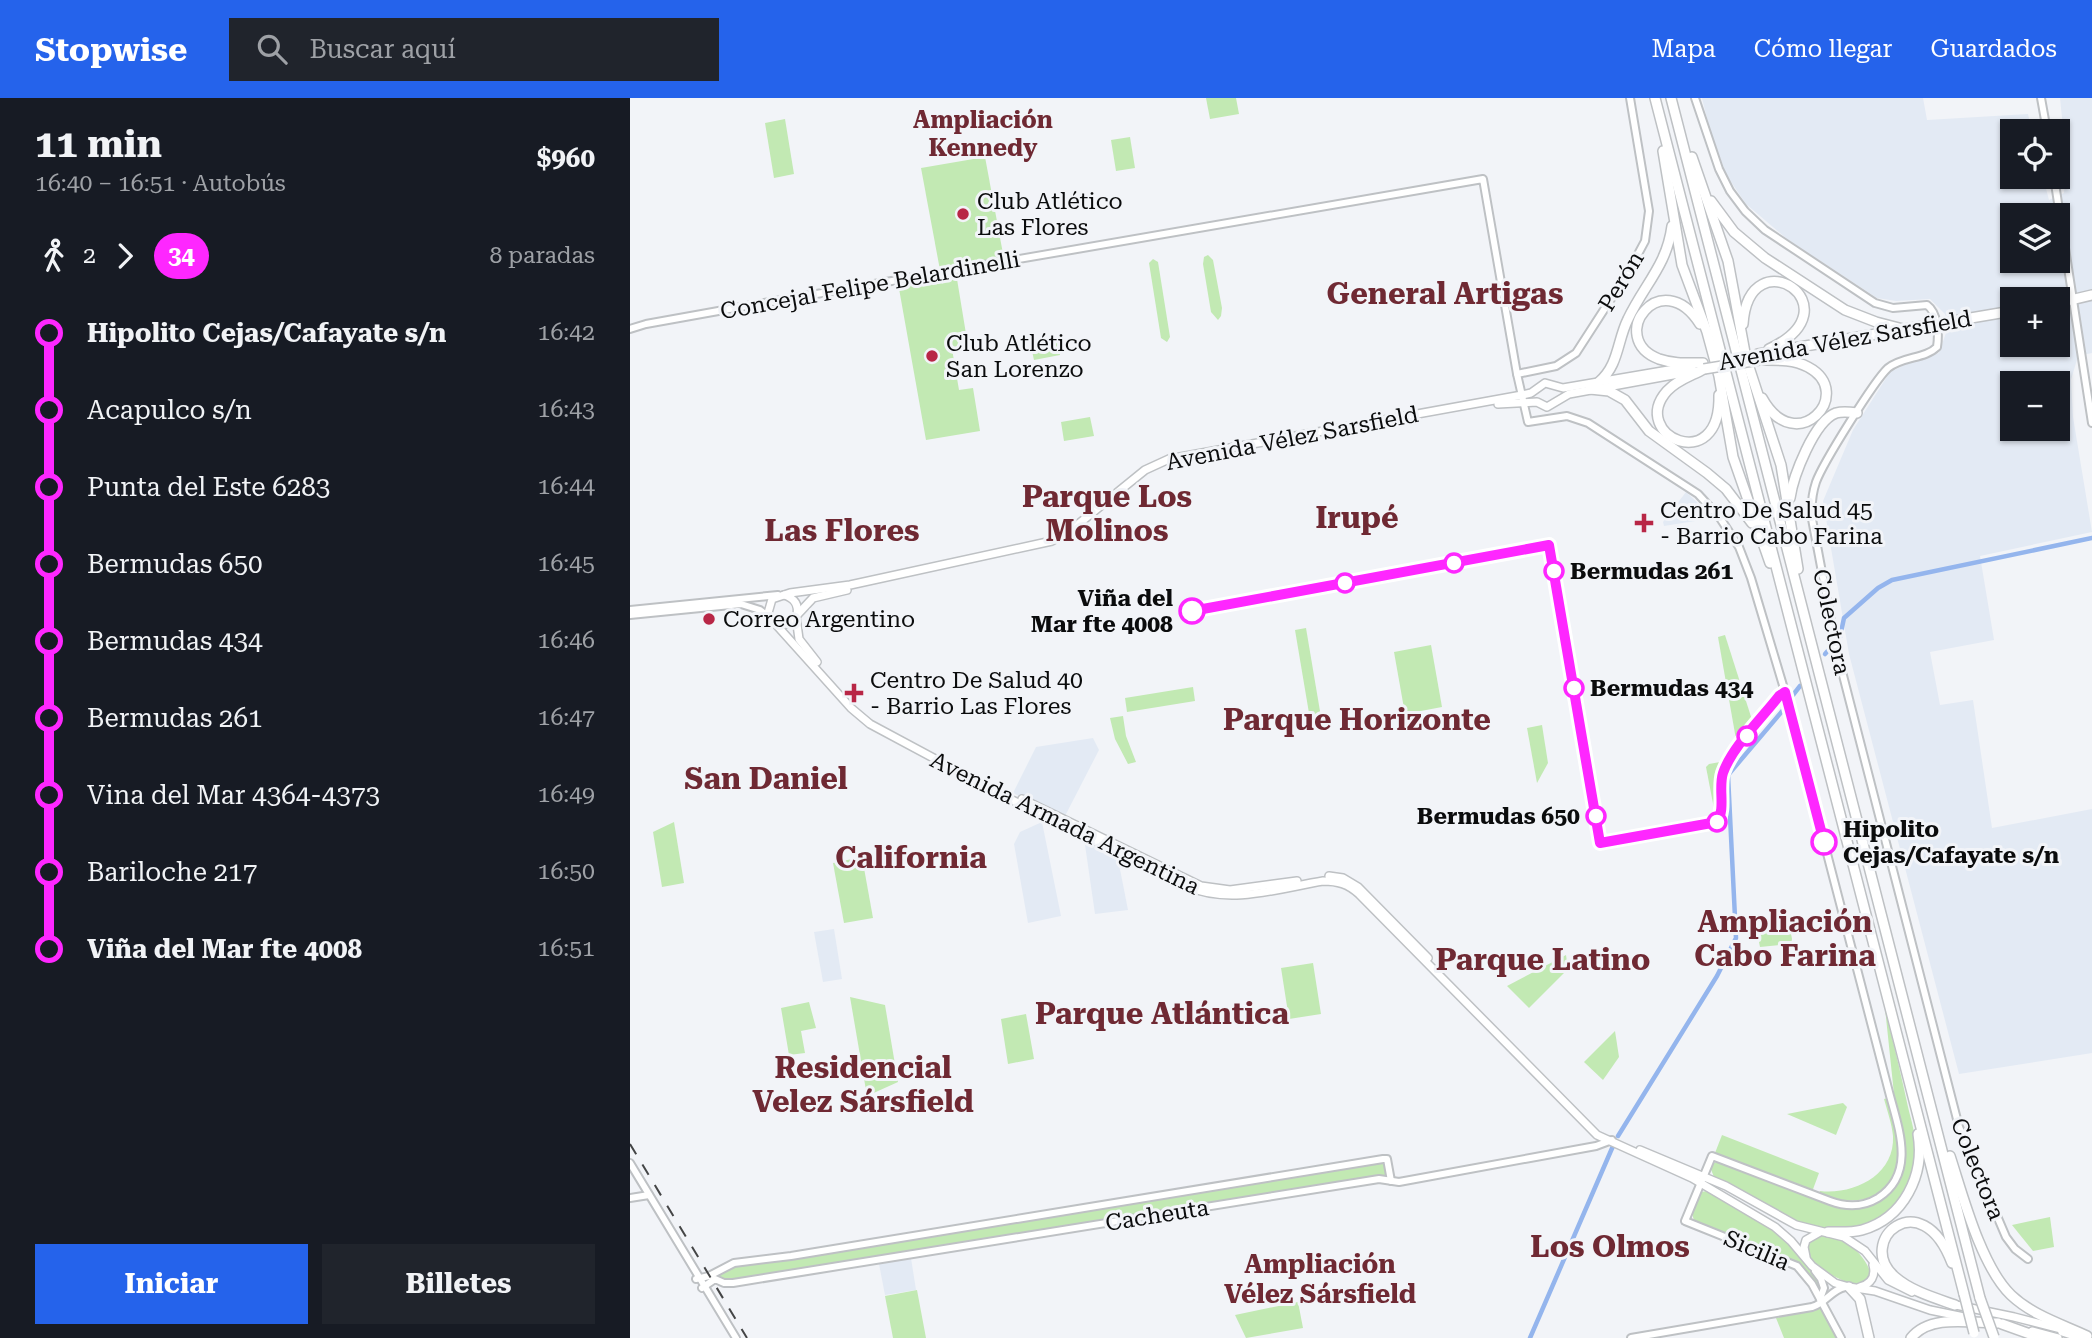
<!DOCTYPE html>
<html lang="es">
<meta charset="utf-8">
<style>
:root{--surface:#171b24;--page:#20242c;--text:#f1f3f6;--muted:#9ea1a6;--accent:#2563eb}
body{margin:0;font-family:"Roboto Serif",serif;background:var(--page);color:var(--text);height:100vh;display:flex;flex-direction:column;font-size:26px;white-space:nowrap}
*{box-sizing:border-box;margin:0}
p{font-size:23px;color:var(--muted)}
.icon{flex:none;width:38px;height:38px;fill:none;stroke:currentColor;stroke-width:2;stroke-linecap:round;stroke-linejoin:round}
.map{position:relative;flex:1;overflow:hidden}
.sheet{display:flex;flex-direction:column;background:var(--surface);width:630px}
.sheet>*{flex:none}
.badge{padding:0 14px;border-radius:23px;font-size:24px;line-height:46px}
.buttons{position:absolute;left:1370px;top:21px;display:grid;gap:14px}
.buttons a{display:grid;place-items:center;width:70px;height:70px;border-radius:0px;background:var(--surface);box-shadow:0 2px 5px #0004;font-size:35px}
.map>.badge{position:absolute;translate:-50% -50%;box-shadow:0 0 0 4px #fff}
.legs{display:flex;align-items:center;gap:10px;height:77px;padding:0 35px;font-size:23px}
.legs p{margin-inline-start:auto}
.headline{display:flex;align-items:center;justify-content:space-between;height:119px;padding:0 35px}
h1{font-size:38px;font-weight:700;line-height:52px}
.action{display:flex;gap:14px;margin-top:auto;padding:14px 35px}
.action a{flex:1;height:80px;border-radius:0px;background:var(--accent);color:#fff;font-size:28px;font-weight:700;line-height:80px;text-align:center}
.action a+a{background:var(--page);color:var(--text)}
ul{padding:0 35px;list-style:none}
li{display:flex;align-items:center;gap:24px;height:77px;font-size:26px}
li i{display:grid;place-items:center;width:10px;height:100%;margin:0 9px;background:currentColor}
li i::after{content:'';width:18px;height:18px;margin:-9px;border:5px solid;border-radius:50%;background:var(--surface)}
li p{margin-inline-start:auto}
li:first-child i{background:linear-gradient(#0000 50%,currentColor 0)}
li:last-child i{background:linear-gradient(currentColor 50%,#0000 0)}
header{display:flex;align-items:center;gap:42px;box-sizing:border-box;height:98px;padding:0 35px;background:var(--accent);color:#fff}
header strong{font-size:33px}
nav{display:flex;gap:38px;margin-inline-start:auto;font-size:24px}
.search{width:490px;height:63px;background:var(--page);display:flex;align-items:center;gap:18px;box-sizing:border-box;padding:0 24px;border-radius:0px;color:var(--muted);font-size:26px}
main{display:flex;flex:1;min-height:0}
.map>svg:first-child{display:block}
</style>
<header>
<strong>Stopwise</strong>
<div class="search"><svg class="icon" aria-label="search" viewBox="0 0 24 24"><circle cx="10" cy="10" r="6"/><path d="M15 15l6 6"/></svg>Buscar aquí</div>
<nav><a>Mapa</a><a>Cómo llegar</a><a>Guardados</a></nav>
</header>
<main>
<section class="sheet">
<div class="headline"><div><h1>11 min</h1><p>16:40 – 16:51 · Autobús</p></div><b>$960</b></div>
<div class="legs"><svg class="icon" aria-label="walk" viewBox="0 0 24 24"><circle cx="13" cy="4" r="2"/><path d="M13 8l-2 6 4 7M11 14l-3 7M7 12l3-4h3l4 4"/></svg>2<svg class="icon" aria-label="forward" viewBox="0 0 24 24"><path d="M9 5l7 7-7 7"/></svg><b class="badge" style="background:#fe27ff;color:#fff">34</b><p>8 paradas</p></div>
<ul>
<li><i style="color:#fe27ff"></i><b>Hipolito Cejas/Cafayate s/n</b><p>16:42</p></li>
<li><i style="color:#fe27ff"></i><span>Acapulco s/n</span><p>16:43</p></li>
<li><i style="color:#fe27ff"></i><span>Punta del Este 6283</span><p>16:44</p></li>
<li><i style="color:#fe27ff"></i><span>Bermudas 650</span><p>16:45</p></li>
<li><i style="color:#fe27ff"></i><span>Bermudas 434</span><p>16:46</p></li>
<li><i style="color:#fe27ff"></i><span>Bermudas 261</span><p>16:47</p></li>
<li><i style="color:#fe27ff"></i><span>Vina del Mar 4364-4373</span><p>16:49</p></li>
<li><i style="color:#fe27ff"></i><span>Bariloche 217</span><p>16:50</p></li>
<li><i style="color:#fe27ff"></i><b>Viña del Mar fte 4008</b><p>16:51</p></li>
</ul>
<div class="action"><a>Iniciar</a><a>Billetes</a></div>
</section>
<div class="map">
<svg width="1462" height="1240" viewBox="0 0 1462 1240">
<rect width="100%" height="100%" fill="#f2f4f8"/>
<g fill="#e3eaf4" fill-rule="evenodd">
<path d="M1072,0H1293L1297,22L1398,16L1402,33H1382V79H1413L1419,102L1434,95L1437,69L1430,0H1462V255L1448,258L1441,282L1443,319L1462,434L1350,458L1364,542L1300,554L1310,607L1343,602L1362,730L1462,711V955L1329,976L1219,556L1193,403L1223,332L1260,274L1283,263L1309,255L1317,232L1315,216L1300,201L1266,203L1247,200L1157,141L1116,106L1097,78L1080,33ZM1382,117H1428V163H1382ZM1382,201H1428V247H1382ZM1382,285H1428V331H1382Z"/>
<path d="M1056,394L1084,420L1034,428L1033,424Z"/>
<path d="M463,640L469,652L434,720L383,695L406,649Z"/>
<path d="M412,724L431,818L398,825L384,746L390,734Z"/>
<path d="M454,740L487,756L498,812L465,816Z"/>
<path d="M204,831L212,881L193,884L184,834Z"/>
<path d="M281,1160L286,1192L255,1197L249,1166Z"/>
</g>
<g fill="#c2e9b3">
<path d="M576,0H606L609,16L580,21Z"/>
<path d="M155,21L164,76L144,80L135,25Z"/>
<path d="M500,39L505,70L486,73L481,42Z"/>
<path d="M355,59L374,161L310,172L291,70Z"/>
<path d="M578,157L583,162L592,210L591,218L588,222L581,214L573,166L574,159Z"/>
<path d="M523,161L528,164L540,239L537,244L531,240L519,165Z"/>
<path d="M326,175L338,248L322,251L329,292L343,290L350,333L296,342L268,185Z"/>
<path d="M427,239L430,257L404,262L400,244Z"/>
<path d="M460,319L464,338L434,343L431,324Z"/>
<path d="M676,530L693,631L682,633L665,532Z"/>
<path d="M1095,537L1123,625L1107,647L1088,539Z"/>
<path d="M801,547L812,609L775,616L764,554Z"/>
<path d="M563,589L565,603L497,614L495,600Z"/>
<path d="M493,618L496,638L506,664L498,666L485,641L480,620Z"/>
<path d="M912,627L918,665L907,685L897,630Z"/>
<path d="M1090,664L1093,668L1086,721L1076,669L1079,666Z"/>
<path d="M44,724L54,785L32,789L23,734Z"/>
<path d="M232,759L243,820L214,825L203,765Z"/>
<path d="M1158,819L1162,841L1161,846L1130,849L1125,825Z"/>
<path d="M936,857L938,871L899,910L877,888Z"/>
<path d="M683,865L691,916L659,921L651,870Z"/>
<path d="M220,899L255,907L268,984L237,998Z"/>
<path d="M179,904L186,930L171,933L175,955L159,957L151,910Z"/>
<path d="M1255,910C1263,943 1271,976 1278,1009C1281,1022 1286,1037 1286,1051C1284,1078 1276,1105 1251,1119C1245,1122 1239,1127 1232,1129C1185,1145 1123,1101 1084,1079L1080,1069L1083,1065L1093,1063L1208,1108L1239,1107L1257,1097L1274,1072L1276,1060L1275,1044L1264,996Z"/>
<path d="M396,916L404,961L378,966L371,921Z"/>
<path d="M985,933L989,959L973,982L954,964Z"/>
<path d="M1258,1000C1262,1017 1269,1036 1269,1054C1271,1101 1224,1112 1189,1095L1190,1093C1224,1097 1265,1077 1263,1038C1262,1026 1257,1012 1254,1001Z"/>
<path d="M1213,1005L1217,1009L1206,1037L1157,1016Z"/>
<path d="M1092,1037L1189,1075L1182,1094L1085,1055Z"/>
<path d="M757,1061L761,1083L94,1185L87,1174L104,1165Z"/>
<path d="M1077,1093L1152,1138L1190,1182L1191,1193L1168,1165L1064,1123L1062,1115L1071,1094Z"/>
<path d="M1420,1119L1424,1149L1403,1153L1382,1127Z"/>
<path d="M1190,1137C1201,1138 1212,1142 1221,1148C1232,1156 1256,1186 1225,1186C1212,1185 1164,1160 1181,1143C1183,1140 1187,1139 1190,1137Z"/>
<path d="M287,1192L296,1240H263L255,1198Z"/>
<path d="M668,1204L673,1230L616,1240L605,1217Z"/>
<path d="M1191,1208L1208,1240H1154L1146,1220Z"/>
</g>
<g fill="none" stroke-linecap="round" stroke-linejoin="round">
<g stroke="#94b5ed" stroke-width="4.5">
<path d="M1210,539L1214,520L1248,490L1262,482L1462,440"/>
<path d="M1195,556L1203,547"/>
<path d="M1163,597L1170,588"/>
<path d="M988,1038L1087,878L1106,840L1098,677L1154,611"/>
<path d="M900,1240L983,1048"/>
</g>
<g stroke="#bec1c4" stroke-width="10">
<g id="secondary">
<path d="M1065,0L1089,71L1100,93L1115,113L1135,132L1245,205L1263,210L1297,207C1308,215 1309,236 1307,249C1295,261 1273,258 1258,270C1244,283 1193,365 1186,384C1182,396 1181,409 1182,421L1207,554L1329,1029L1376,1139L1385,1151L1398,1161"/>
<path d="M1411,0L1417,33"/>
<path d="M1424,79L1462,325"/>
<path d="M0,231L16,226L105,210L853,81L887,276L898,324L937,318L958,325L1068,396L1090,420L1109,449L1121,480L1155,594L1259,994C1268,1029 1287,1075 1248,1100C1233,1109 1216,1109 1200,1103L1082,1058L1055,1123L1167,1168L1182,1186L1211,1240"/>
<path d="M887,276L926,268L946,255L999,173L1015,143L1019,113L1000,0"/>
<path d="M0,512L148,497"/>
<path d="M0,517L111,506L130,512L141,521"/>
<path d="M0,1065L106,1240"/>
<path d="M0,1100L19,1097"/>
<path d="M1185,1173L1191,1181L1194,1190L1190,1201"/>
<path d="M66,1181L79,1178L104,1165L161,1158L753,1061H757L761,1083"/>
<path d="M72,1190L85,1181L94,1185H103L749,1081L769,1084L966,1048L982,1042"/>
<path d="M1001,1240L1182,1209C1196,1205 1201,1192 1215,1189"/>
</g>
</g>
<g stroke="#bec1c4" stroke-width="10">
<g id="primary">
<path d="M1062,268L933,290L915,285L901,295L892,297L539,361L515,372L441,432L422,443L220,487L160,495L142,501L138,515L141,521L221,610L240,626L378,700L559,789C601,807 650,790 693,783C708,783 718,786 729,796L967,1037L1062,1080L1145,1129L1161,1143L1182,1168L1205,1185L1219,1189L1245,1193L1300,1212L1339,1220"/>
<path d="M868,306L907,304L917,309L939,296L1065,273"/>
<path d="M167,517L183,500L217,492"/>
<path d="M166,519L169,541L187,564"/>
<path d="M145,525L157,526L167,517C169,506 164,500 154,497"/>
<path d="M392,701L571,788L600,792L667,783"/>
<path d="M699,778L713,780L728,789L798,860"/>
<path d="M1010,1052L1096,1088L1166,1127L1214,1139L1235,1153L1258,1182L1282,1194"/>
<path d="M1176,1159L1174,1149L1176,1142L1190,1134"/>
<path d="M1230,1189C1241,1186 1246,1178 1243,1167"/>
<path d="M1321,1206L1384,1219L1435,1232"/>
<path d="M1402,1233L1428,1240"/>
<path d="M1432,1234L1451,1240"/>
</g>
</g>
<g stroke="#bec1c4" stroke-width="12">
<g id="highway">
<path d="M1025,0L1334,1196"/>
<path d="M1041,0L1350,1200"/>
<path d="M1033,53L1052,167L1077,234L1089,278L1103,359L1140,465"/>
<path d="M1062,59L1098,163L1116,260L1151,367L1168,471"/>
<path d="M1081,103L1104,134L1135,160L1215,212L1246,224L1273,231"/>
<path d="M1428,205L1462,197"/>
<path d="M1070,226C1031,165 975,240 1029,261C1043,266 1058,265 1073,265"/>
<path d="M1113,226C1119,137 1229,209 1139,251"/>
<path d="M1128,256L1382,213"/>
<path d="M1129,262C1146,262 1163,261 1178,269C1227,295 1166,362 1132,300"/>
<path d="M1074,271C1061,278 1047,282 1037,293C998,337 1091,380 1089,297"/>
<path d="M969,284C989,267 987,243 998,221C1014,187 1037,167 1042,128"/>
<path d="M960,291L979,293L995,302L1019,333L1077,375L1096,391L1122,425"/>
<path d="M1160,400C1163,379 1184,323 1206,315C1213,313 1220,314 1227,315"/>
<path d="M1320,1058C1333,1098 1351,1168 1381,1197C1402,1217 1431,1226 1457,1238"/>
<path d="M1198,1134C1209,1134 1221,1135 1232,1132C1274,1120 1295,1077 1288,1036"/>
<path d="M1322,1165C1291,1083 1224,1144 1265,1179C1281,1193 1305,1200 1325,1207"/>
<path d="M1219,1189L1230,1201L1239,1240"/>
<path d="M1372,1226L1411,1240"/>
<path d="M1281,1240C1300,1216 1340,1225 1368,1225"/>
</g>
</g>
<use href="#secondary" stroke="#fff" stroke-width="6"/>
<use href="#primary" stroke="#fff" stroke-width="7"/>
<use href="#highway" stroke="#fff" stroke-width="9"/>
<path stroke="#444546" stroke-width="2" stroke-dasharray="12 12" stroke-linecap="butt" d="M0,1046L117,1240"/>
<g stroke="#bec1c4" stroke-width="12" stroke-linecap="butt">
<g id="highway-bridge">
<path d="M1074,271L1129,262"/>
<path d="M1334,1196L1344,1235"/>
<path d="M1350,1200L1364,1239"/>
</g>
</g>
<use href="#highway-bridge" stroke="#fff" stroke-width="9"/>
</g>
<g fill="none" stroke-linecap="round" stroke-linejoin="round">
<g stroke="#fff" stroke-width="16">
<path id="line-1" d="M562,513L919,447L970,745L1087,724C1096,711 1088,690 1093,675C1102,649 1132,620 1149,598L1155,594L1194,744"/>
</g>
<use href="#line-1" stroke="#fe27ff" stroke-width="10"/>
</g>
<g fill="#b82646" stroke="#f2f4f8" stroke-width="2.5">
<circle cx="333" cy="116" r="7"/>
<circle cx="302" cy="258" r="7"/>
<path d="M1010.5 414.5h7v7h7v7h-7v7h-7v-7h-7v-7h7z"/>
<circle cx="79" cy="521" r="7"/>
<path d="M220.5 584.5h7v7h7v7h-7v7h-7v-7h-7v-7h7z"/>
</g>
<g fill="#fff" stroke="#fe27ff" stroke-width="3.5">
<circle cx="824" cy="465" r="9"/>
<circle cx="924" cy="473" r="9"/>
<circle cx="715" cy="485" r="9"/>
<circle cx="562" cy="513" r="12"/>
<circle cx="944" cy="590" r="9"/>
<circle cx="1117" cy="638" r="9"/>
<circle cx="966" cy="718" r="9"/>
<circle cx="1087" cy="724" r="9"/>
<circle cx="1194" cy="744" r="12"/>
</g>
<g text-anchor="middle" stroke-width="6" stroke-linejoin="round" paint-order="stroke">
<g font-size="23" fill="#0b0c0d" stroke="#f2f4f8" text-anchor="start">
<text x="347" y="111">Club Atlético<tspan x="347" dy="26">Las Flores</tspan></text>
<text x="316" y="253">Club Atlético<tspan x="316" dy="26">San Lorenzo</tspan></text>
<text x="1030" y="420">Centro De Salud 45<tspan x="1030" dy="26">- Barrio Cabo Farina</tspan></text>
<text x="93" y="529">Correo Argentino</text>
<text x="240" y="590">Centro De Salud 40<tspan x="240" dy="26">- Barrio Las Flores</tspan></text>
</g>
<g font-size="23" fill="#0b0c0d" stroke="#f2f4f8">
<text transform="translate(991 183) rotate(-59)" y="8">Perón</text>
<text transform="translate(240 187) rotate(-10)" y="8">Concejal Felipe Belardinelli</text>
<text transform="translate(1215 242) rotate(-10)" y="8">Avenida Vélez Sarsfield</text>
<text transform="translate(662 340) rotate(-11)" y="8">Avenida Vélez Sarsfield</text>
<text transform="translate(1202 524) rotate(78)" y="8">Colectora</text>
<text transform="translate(435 725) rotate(26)" y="8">Avenida Armada Argentina</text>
<text transform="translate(1348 1071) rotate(68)" y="8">Colectora</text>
<text transform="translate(527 1117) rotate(-9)" y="8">Cacheuta</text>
<text transform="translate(1127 1152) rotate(23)" y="8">Sicilia</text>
</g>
<g font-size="23" font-weight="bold" fill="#0b0c0d" stroke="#f2f4f8" text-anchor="start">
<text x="940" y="481">Bermudas 261</text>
<text x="543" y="508" text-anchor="end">Viña del<tspan x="543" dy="26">Mar fte 4008</tspan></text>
<text x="960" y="598">Bermudas 434</text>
<text x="950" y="726" text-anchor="end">Bermudas 650</text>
<text x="1213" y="739">Hipolito<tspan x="1213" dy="26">Cejas/Cafayate s/n</tspan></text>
</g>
<g font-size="24" font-weight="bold" fill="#6f2933" stroke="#f2f4f8">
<text x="353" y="30">Ampliación<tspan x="353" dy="28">Kennedy</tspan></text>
</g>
<g font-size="26" font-weight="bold" fill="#6f2933" stroke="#f2f4f8">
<text x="690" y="1175">Ampliación<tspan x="690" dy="30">Vélez Sársfield</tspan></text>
</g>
<g font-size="30" font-weight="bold" fill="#6f2933" stroke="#f2f4f8">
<text x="815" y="206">General Artigas</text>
<text x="477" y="409">Parque Los<tspan x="477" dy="34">Molinos</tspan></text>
<text x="727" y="430">Irupé</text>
<text x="212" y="443">Las Flores</text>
<text x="727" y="632">Parque Horizonte</text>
<text x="136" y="691">San Daniel</text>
<text x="281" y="770">California</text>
<text x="1155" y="834">Ampliación<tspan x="1155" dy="34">Cabo Farina</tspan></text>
<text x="913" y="872">Parque Latino</text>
<text x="532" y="926">Parque Atlántica</text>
<text x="233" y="980">Residencial<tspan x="233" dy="34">Velez Sársfield</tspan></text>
<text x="980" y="1159">Los Olmos</text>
</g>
</g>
</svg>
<div class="buttons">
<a><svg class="icon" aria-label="locate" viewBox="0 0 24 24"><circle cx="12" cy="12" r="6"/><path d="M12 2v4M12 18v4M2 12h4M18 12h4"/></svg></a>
<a><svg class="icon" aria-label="layers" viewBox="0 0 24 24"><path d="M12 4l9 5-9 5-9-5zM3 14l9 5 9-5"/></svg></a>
<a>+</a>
<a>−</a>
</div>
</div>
</main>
